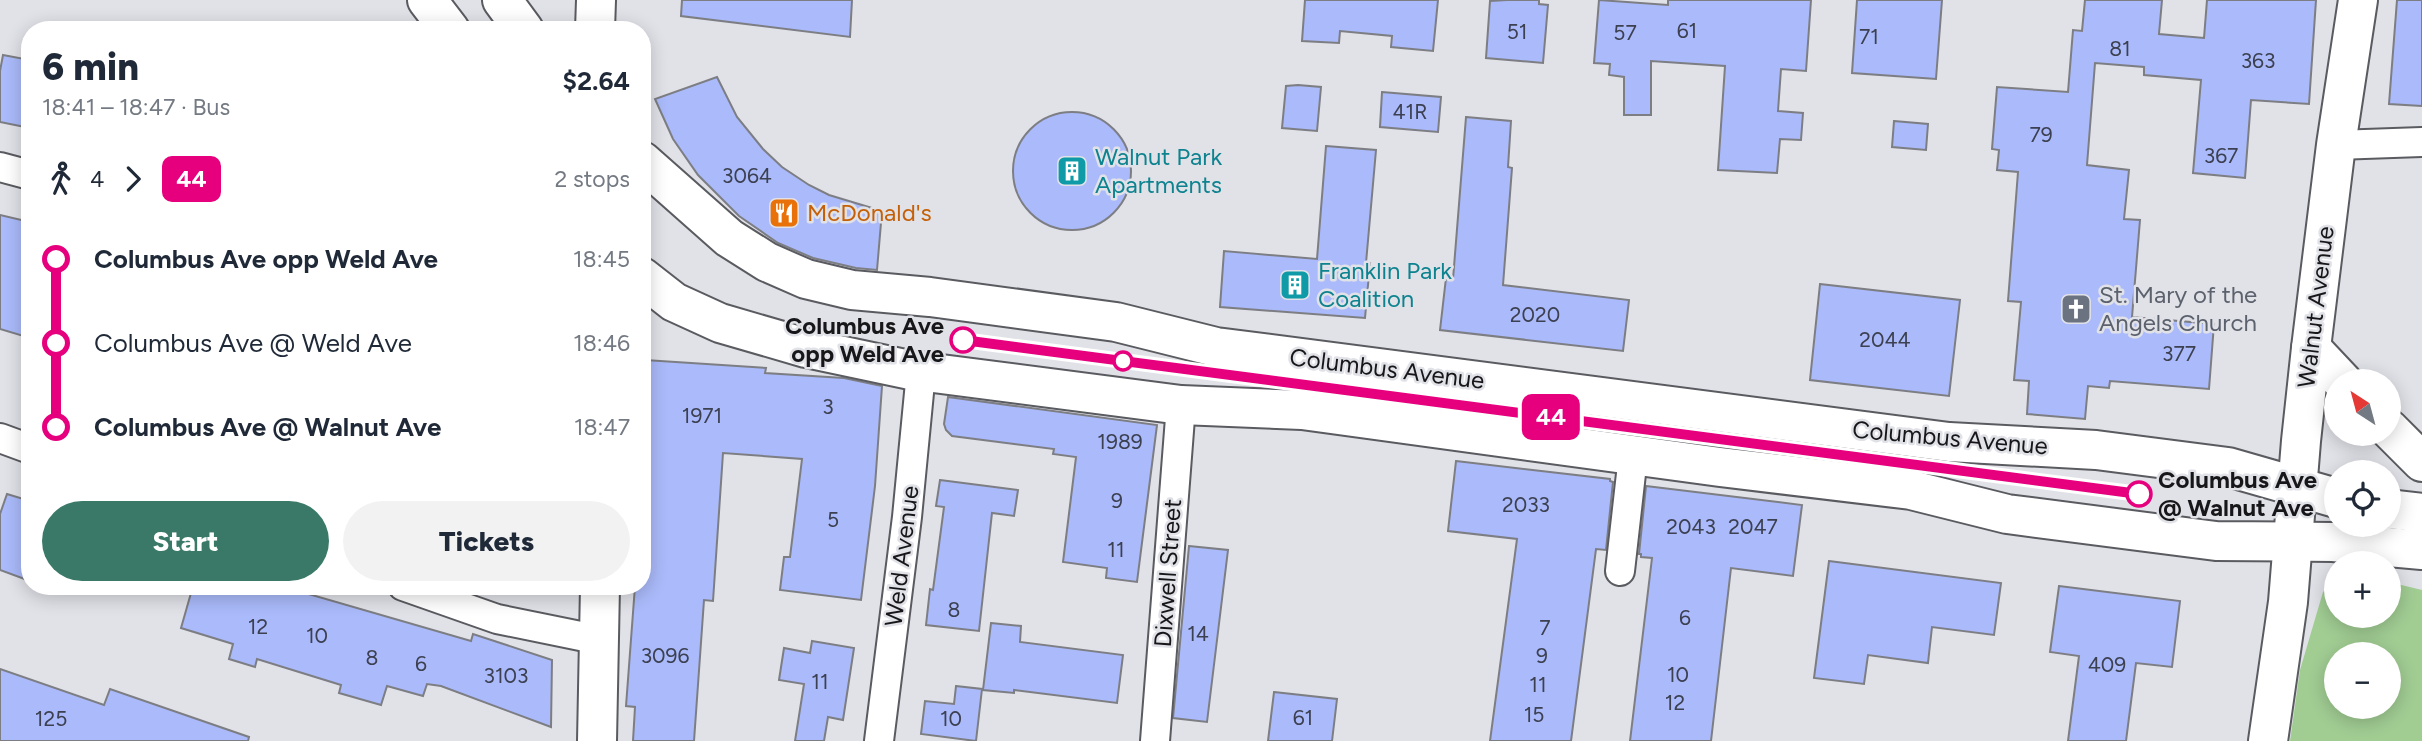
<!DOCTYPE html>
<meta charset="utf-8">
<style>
:root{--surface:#fff;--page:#f2f2f3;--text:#1f2937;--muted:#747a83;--accent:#3a7967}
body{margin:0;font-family:Figtree,sans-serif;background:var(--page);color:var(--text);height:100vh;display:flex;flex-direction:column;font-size:26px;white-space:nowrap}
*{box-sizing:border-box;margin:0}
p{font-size:23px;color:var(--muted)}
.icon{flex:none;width:38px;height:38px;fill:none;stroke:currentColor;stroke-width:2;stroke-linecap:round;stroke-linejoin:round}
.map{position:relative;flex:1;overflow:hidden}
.drawer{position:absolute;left:21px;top:21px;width:630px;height:574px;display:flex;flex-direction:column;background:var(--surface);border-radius:28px;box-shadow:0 4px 18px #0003}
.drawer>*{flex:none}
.badge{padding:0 14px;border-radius:10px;font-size:24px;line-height:46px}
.needle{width:46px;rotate:324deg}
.tools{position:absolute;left:2324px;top:369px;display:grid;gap:14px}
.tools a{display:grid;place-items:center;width:77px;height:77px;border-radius:50%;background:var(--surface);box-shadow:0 4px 18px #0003;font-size:35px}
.map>.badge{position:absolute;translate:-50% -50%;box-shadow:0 0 0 4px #fff}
.legs{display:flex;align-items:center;gap:10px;height:77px;padding:0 21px;font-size:23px}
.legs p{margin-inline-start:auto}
.summary{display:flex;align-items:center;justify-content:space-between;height:119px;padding:0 21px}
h1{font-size:38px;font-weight:800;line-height:52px}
.cta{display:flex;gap:14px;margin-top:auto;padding:14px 21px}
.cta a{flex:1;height:80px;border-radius:42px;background:var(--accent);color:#fff;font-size:28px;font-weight:800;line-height:80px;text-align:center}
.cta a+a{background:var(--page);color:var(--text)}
ul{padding:0 21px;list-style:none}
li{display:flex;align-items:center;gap:24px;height:84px;font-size:26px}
li i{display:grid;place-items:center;width:10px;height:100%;margin:0 9px;background:currentColor}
li i::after{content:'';width:18px;height:18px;margin:-9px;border:5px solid;border-radius:50%;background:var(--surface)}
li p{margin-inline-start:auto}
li:first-child i{background:linear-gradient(#0000 50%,currentColor 0)}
li:last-child i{background:linear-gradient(currentColor 50%,#0000 0)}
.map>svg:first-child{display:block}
</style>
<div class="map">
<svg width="2422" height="741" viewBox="0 0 2422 741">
<rect width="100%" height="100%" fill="#e1e2e8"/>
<path fill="#a1cd93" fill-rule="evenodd" d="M2336,581V616H2389V582L2422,590V741H2290L2300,670L2323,592ZM2336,654H2389V707H2336Z"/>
<g fill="#aabafa" stroke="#7d7e83" stroke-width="2">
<path d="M682,0H852L850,37L681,16Z"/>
<path d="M1305,0H1438L1433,51L1391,47L1392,36L1340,31L1339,43L1302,41Z"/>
<path d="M1507,0H1539V4L1548,5L1543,63L1486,58L1490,1Z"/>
<path d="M1599,0L1668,5V0H1811L1806,71L1781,69L1778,111L1803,113L1801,140L1780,139L1777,173L1718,170L1725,66L1651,61V115H1624V77L1609,75L1610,64L1594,63Z"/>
<path d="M1857,0H1942L1936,79L1852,73Z"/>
<path d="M2085,0H2162L2159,34L2204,38L2207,0H2316L2309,104L2251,100L2245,178L2193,173L2201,80L2144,75V67L2095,63L2087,165L2129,170L2124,219L2140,220L2132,317L2214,324L2209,389L2110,381L2109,388L2088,386L2085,419L2027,414L2029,381L2014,380L2021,302L2008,301L2018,172L1997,170L1999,150L1992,149L1997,87L2068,92L2073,30L2082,31Z"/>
<path d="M2397,0H2422V106L2389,104Z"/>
<path d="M3,55L30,60V128L0,122V71Z"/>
<path d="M717,77L737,117L763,149L782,167L809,185L829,195L882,211L877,270L856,268L813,258L778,243L739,216L698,175L673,139L655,99Z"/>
<path d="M1298,85L1321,87L1317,131L1282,128L1286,86Z"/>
<path d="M1382,92L1441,97L1438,132L1380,127Z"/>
<circle cx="1072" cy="171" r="59"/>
<path d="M1466,117L1511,121L1508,167L1512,168L1503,285L1629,300L1623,351L1440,330L1446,278L1453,279Z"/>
<path d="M1894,121L1928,124L1926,150L1892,147Z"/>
<path d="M1326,146L1376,150L1366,263H1370L1365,318L1220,307L1224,251L1317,259Z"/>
<path d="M0,215L30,222V338L0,329Z"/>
<path d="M1820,284L1960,300L1949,396L1810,380Z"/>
<path d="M645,360L766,368L765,373L844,378L882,386L875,486L861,600L780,590L784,557H790L802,459L723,453L713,601L704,600L694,741H633L635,707L626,706L635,586H642V403Z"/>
<path d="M948,397L1157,425L1137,582L1106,578L1107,568L1063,562L1076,457L1053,454L1054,449L952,436L946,430L944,424Z"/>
<path d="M1456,461L1610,479V481L1613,482L1606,550L1596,549L1571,741H1490L1517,539L1448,531Z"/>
<path d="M940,480L1018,490L1014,516L992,513L979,631L926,625L930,589L933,590L944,507L936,506Z"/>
<path d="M1646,486L1802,505L1793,576L1731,568L1711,741H1630L1652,558L1641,557V554H1639Z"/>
<path d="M7,494L30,501V581L0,570V514Z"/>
<path d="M1189,546L1228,550L1207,722L1173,718Z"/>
<path d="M1829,561L2001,583L1994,635L1932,627L1928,663L1868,655L1864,684L1814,678Z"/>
<path d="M193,586H281L471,641L473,634L552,660L551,727L441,686L427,684L423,696L387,686L381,705L339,693L341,685L257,659L255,667L229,659L233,644L181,628Z"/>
<path d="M2059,586L2180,601L2172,667L2136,663L2126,741H2068L2079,656L2050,652Z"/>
<path d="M991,623L1021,626L1020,642L1123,655L1117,703L1014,690V693L983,690Z"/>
<path d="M812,641L854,648L843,720L828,717L824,741H795L804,684L779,680L784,648L810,653Z"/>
<path d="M0,669L104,705L110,689L249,737L248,741H0Z"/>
<path d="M956,686L982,689L976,741L921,734L925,701L954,704Z"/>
<path d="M1274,692L1337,699L1332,741H1268Z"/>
</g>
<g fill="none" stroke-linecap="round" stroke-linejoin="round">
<g stroke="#5a5b60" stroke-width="32">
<g id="street">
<path d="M2336,145L2422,142"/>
<path d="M0,167L30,175"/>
<path d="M0,438L30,449"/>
<path d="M1620,571L1633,456"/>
<path d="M403,586L497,619L600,640"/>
<path d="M879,741L907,517L921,372"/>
<path d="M1155,741L1181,405"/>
</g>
</g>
<g stroke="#5a5b60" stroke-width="42">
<path id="secondary" d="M2268,741L2288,602L2301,441L2311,348L2336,145L2358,0"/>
</g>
<g stroke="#5a5b60" stroke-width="42">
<g id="primary">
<path d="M427,0L450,30"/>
<path d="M502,0L524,30"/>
<path d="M595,30L596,0"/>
<path d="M642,161L729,238L767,262L806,279L852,290L930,297L1116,322L1216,347L1949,442L2096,450L2228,467L2336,498"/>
<path d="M642,277L674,302L720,323L806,348L910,370L1181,405L1302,410L1720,467L1911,490L2007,514L2216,541L2333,542L2422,550"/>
<path d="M2311,348L2343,382"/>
<path d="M2389,429L2422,462"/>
<path d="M2389,509L2422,513"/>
<path d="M597,741L600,586"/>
</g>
</g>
<use href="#street" stroke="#fff" stroke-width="28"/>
<use href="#secondary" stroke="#fff" stroke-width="38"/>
<use href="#primary" stroke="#fff" stroke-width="38"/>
</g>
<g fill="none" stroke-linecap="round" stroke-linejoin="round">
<g stroke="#fff" stroke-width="16">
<path id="line-1" d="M963,340L2139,494"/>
</g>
<use href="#line-1" stroke="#e6007e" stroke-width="10"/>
</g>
<defs>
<g id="building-square" transform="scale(1.575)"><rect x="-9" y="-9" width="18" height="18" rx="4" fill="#0f9aa8" stroke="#e1e2e8"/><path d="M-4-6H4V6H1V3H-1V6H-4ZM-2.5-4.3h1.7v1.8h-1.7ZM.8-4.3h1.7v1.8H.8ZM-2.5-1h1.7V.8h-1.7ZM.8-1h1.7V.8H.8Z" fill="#fff"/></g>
<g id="restaurant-square" transform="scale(1.575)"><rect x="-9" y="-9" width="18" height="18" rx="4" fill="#e8710a" stroke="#e1e2e8"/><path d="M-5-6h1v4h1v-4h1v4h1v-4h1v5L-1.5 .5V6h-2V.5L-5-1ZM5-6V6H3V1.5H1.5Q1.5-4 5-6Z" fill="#fff"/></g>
<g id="church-square" transform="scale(1.575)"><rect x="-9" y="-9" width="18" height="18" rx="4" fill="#6b7280" stroke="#e1e2e8"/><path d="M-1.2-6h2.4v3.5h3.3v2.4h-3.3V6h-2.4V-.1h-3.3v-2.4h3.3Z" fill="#fff"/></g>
</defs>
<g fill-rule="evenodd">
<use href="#building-square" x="1072" y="171"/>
<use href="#restaurant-square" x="784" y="213"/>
<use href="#building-square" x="1295" y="285"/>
<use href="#church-square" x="2076" y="309"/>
</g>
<g fill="#fff" stroke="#e6007e" stroke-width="3.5">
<circle cx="963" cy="340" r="12"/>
<circle cx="1123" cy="361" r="9"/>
<circle cx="2139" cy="494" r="12"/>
</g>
<g text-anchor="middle" stroke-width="5" stroke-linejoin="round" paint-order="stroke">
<g font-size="21" fill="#3c4051">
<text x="1687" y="38">61</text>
<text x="1517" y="39">51</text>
<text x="1625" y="40">57</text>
<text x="1869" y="44">71</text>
<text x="2120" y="56">81</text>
<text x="2258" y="68">363</text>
<text x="1410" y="119">41R</text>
<text x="2041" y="142">79</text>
<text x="2221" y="163">367</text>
<text x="747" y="183">3064</text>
<text x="1535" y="322">2020</text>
<text x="1885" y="347">2044</text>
<text x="2179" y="361">377</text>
<text x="828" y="414">3</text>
<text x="702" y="423">1971</text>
<text x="1120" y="449">1989</text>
<text x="1117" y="508">9</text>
<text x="1526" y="512">2033</text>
<text x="833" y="527">5</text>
<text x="1691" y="534">2043</text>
<text x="1753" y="534">2047</text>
<text x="1116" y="557">11</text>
<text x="954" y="617">8</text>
<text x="1685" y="625">6</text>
<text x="258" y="634">12</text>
<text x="1545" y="635">7</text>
<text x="1198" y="641">14</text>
<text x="317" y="643">10</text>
<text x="665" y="663">3096</text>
<text x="1542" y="663">9</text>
<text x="372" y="665">8</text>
<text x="421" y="671">6</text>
<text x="2107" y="672">409</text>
<text x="1678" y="682">10</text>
<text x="506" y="683">3103</text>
<text x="820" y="689">11</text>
<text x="1538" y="692">11</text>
<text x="1675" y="710">12</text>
<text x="1534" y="722">15</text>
<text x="1303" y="725">61</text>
<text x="51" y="726">125</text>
<text x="951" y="726">10</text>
</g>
<g font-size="24" fill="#0d838f" stroke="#e1e2e8" text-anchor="start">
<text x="1095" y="165">Walnut Park<tspan x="1095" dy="28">Apartments</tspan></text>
<text x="1318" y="279">Franklin Park<tspan x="1318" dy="28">Coalition</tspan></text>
</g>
<g font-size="24" fill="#c56008" stroke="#e1e2e8" text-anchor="start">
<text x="807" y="221">McDonald's</text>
</g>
<g font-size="24" fill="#5b616d" stroke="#e1e2e8" text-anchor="start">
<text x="2099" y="303">St. Mary of the<tspan x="2099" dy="28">Angels Church</tspan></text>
</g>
<g font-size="24" fill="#171719" stroke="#e1e2e8">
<text transform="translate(2316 307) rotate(-83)" y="8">Walnut Avenue</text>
<text transform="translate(1387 369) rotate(7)" y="8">Columbus Avenue</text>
<text transform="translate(1950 438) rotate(5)" y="8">Columbus Avenue</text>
<text transform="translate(902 556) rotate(-83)" y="8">Weld Avenue</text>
<text transform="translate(1168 573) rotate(-86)" y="8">Dixwell Street</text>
</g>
<g font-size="24" font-weight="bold" fill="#171719" stroke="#e1e2e8" text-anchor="end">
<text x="944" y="334">Columbus Ave<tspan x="944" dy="28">opp Weld Ave</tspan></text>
<text x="2158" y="488" text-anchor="start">Columbus Ave<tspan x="2158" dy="28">@ Walnut Ave</tspan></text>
</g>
</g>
</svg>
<div class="tools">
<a><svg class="needle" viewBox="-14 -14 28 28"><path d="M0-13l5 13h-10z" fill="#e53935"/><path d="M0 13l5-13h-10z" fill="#747a83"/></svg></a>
<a><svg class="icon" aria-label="locate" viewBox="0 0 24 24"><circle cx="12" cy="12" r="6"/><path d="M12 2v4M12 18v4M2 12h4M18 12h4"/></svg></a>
<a>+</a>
<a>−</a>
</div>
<b class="badge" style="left:1551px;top:417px;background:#e6007e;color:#fff">44</b>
<section class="drawer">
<div class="summary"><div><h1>6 min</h1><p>18:41 – 18:47 · Bus</p></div><b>$2.64</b></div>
<div class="legs"><svg class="icon" aria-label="walk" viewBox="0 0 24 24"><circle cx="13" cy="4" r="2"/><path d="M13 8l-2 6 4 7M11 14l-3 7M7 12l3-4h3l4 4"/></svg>4<svg class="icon" aria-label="forward" viewBox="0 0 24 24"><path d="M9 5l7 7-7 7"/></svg><b class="badge" style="background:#e6007e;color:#fff">44</b><p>2 stops</p></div>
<ul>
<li><i style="color:#e6007e"></i><b>Columbus Ave opp Weld Ave</b><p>18:45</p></li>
<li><i style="color:#e6007e"></i><span>Columbus Ave @ Weld Ave</span><p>18:46</p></li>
<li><i style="color:#e6007e"></i><b>Columbus Ave @ Walnut Ave</b><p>18:47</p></li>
</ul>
<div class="cta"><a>Start</a><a>Tickets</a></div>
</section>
</div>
